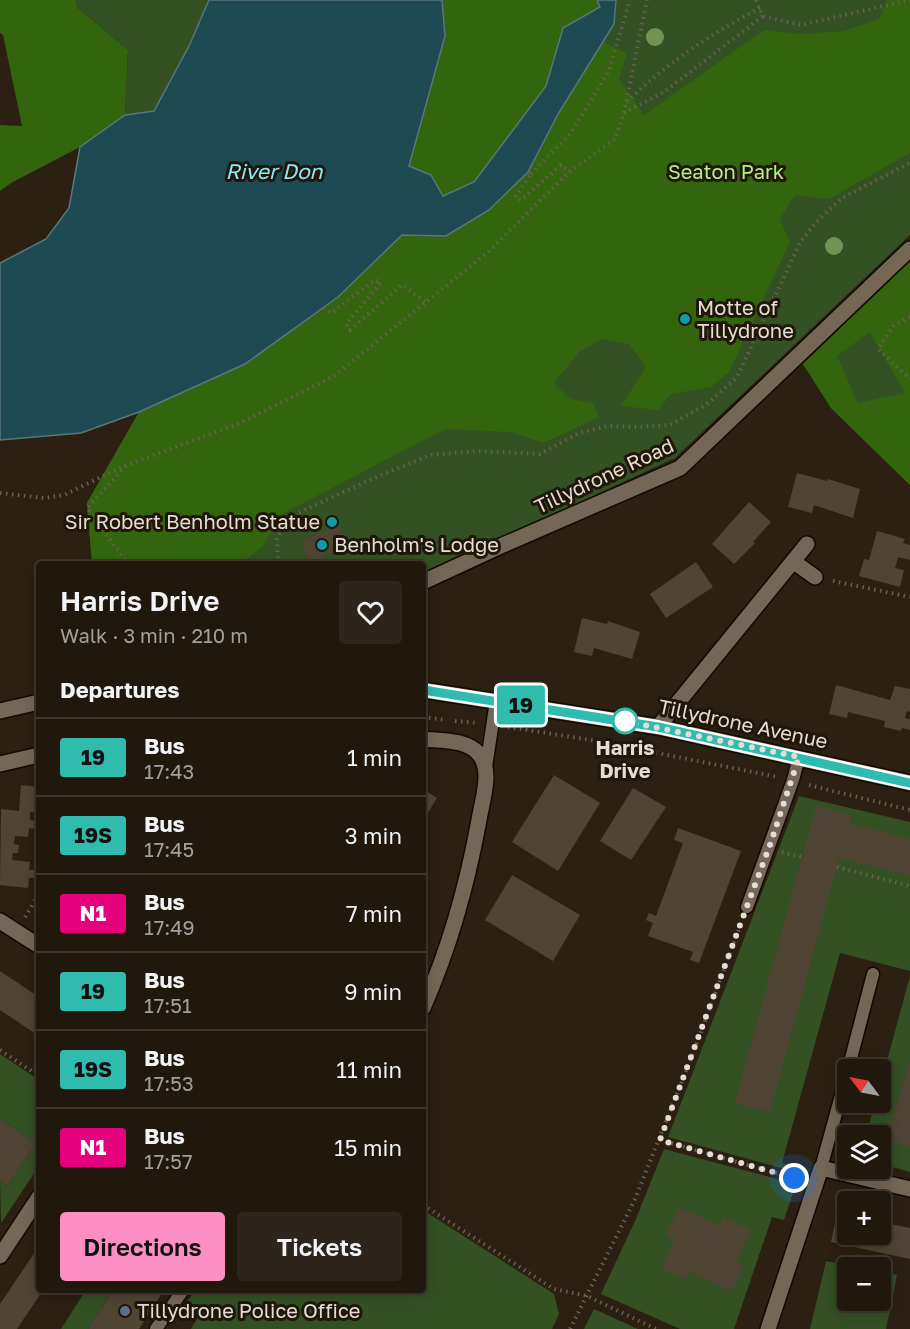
<!DOCTYPE html>
<meta charset="utf-8">
<style>
:root{--surface:#20180d;--page:#2d251b;--text:#f1f3f6;--muted:#a2a09d;--line:#3d372e;--accent:#fb8fc3}
body{margin:0;font-family:"Golos Text",sans-serif;background:var(--page);color:var(--text);height:100vh;display:flex;flex-direction:column;font-size:22px;white-space:nowrap}
*{box-sizing:border-box;margin:0}
p{font-size:20px;color:var(--muted)}
.icon{flex:none;width:33px;height:33px;fill:none;stroke:currentColor;stroke-width:2;stroke-linecap:round;stroke-linejoin:round}
.map{position:relative;flex:1;overflow:hidden}
.drawer{position:absolute;left:36px;top:561px;width:390px;height:732px;display:flex;flex-direction:column;background:var(--surface);border-radius:6px;box-shadow:0 3px 15px #0003,0 0 0 2px var(--line)}
.drawer>*{flex:none}
.badge{padding:0 12px;border-radius:4px;font-size:21px;line-height:39px}
.needle{width:39px;rotate:302deg}
.buttons{position:absolute;left:837px;top:1059px;display:grid;gap:12px}
.buttons a{display:grid;place-items:center;width:54px;height:54px;border-radius:6px;background:var(--surface);box-shadow:0 3px 15px #0003,0 0 0 2px var(--line);font-size:30px}
.you{position:absolute;width:30px;height:30px;margin:-15px;border:4px solid #fff;border-radius:50%;background:#1a73e8;box-shadow:0 0 0 9px #1a73e833}
.map>.badge{position:absolute;translate:-50% -50%;box-shadow:0 0 0 3px #fff}
h2{padding:0 24px;font-size:22px;line-height:54px}
.round{display:grid;place-items:center;flex:none;width:63px;height:63px;border-radius:6px;background:var(--page)}
.summary{display:flex;align-items:center;justify-content:space-between;height:102px;padding:0 24px}
h1{font-size:28px;font-weight:600;line-height:45px}
.action{display:flex;gap:12px;margin-top:auto;padding:12px 24px}
.action a{flex:1;height:69px;border-radius:6px;background:var(--accent);color:#111;font-size:24px;font-weight:600;line-height:69px;text-align:center}
.action a+a{background:var(--page);color:var(--text)}
ul{padding:0;list-style:none}
li{display:flex;align-items:center;gap:18px;height:78px;padding:0 24px;border-top:2px solid var(--line)}
li div{flex:1}
li b{display:block;font-size:22px}
li em{font-style:normal}
li .badge{min-width:66px;font-weight:700;text-align:center}
.map>svg:first-child{display:block}
</style>
<div class="map">
<svg width="910" height="1329" viewBox="0 0 910 1329">
<rect width="100%" height="100%" fill="#2b2011"/>
<g fill="#335123">
<path d="M76,0H209L189,46L154,111L125,115L128,50L78,8Z"/>
<path d="M616,0H910V235L675,458L423,575V564H92L87,503L139,412L245,364L338,297L402,235L558,114L614,24Z"/>
<path d="M910,261V485L831,408L803,364Z"/>
<path d="M799,796L910,822V971L840,953L782,1163L801,1169L800,1173L668,1137Z"/>
<path d="M910,976V1172L881,1164L880,1136H866L875,1103L880,1102L881,1083Z"/>
<path d="M0,1054L39,1080V1166L1,1223L0,1181L8,1186L36,1143L0,1119Z"/>
<path d="M664,1149L796,1184L784,1220L772,1217L734,1329H680L601,1294L635,1221Z"/>
<path d="M423,1210L554,1294L559,1314L552,1329H191L200,1314L186,1304L195,1290H423Z"/>
<path d="M826,1261L860,1267L848,1268V1300H880L881,1271L897,1275L886,1329H810Z"/>
<path d="M86,1290H113L88,1329H61Z"/>
<path d="M594,1309L638,1329H584Z"/>
</g>
<g fill="#33650e" fill-rule="evenodd">
<path d="M0,0H76L78,8L128,50L125,115L80,147L11,183L0,191V125L22,126L3,35L0,33Z"/>
<path d="M442,0H597L600,7L563,28L546,86L474,183L443,197L431,175L409,166L445,36Z"/>
<path d="M887,0H910V153L829,199L795,195L780,219L790,242L729,372L711,387L671,394L658,410L621,406L646,367L629,344L602,339L579,352L554,383L570,399L593,403L599,417L544,443L511,432L445,429L284,513L262,547L240,564H92L87,503L139,412L245,364L338,297L402,235L446,236L528,172L558,114L603,42L627,53L619,79L644,115L764,30L802,34L844,31L879,19Z"/>
<path d="M910,261V485L831,408L803,364ZM870,332L905,393L858,403L837,356Z"/>
</g>
<path fill="#1e4b53" stroke="#59777a" stroke-width="1.5" d="M209,0H442L445,36L409,166L431,175L443,196L474,182L546,86L563,28L600,7L597,0H616L614,24L558,114L528,172L489,210L446,236L402,235L338,297L245,364L139,412L81,433L0,440V263L46,239L69,208L80,147L125,115L154,111L189,46Z"/>
<g fill="#504534">
<path d="M797,473L827,481L828,479L860,489L853,518L814,505L812,513L788,507Z"/>
<path d="M749,502L771,522L753,542L755,543L734,564L712,544Z"/>
<path d="M332,522L336,523L341,527V534L339,538L343,548L322,557L323,564H309L301,541L327,530V527Z"/>
<path d="M877,531L905,539L903,543L910,545V560L898,557L895,568L904,570L900,587L859,576L864,559L869,560Z"/>
<path d="M696,562L713,587L666,618L650,594Z"/>
<path d="M582,618L607,624L608,621L640,632L632,659L594,648L592,656L574,652Z"/>
<path d="M836,685L890,700L895,686L910,689V712L907,711L905,718L910,719V730L902,728L901,731L884,727L885,721L848,712L847,718L829,714Z"/>
<path d="M554,775L600,803L558,871L512,842Z"/>
<path d="M21,785L39,787V813L30,812V820L35,821V829L29,828L28,837L15,836L14,844L19,845L18,853H13L12,860L30,862L29,870H35L34,878H29L28,888L0,885L1,809L19,811Z"/>
<path d="M633,788L666,807L631,860L600,841Z"/>
<path d="M423,789L437,798L423,821Z"/>
<path d="M816,806L851,815L849,823L910,839V876L839,858L770,1112L735,1103Z"/>
<path d="M678,828L741,851L699,963L690,960L693,952L648,936L653,923L646,920L649,913L656,916L683,843L674,840Z"/>
<path d="M512,875L580,915L553,961L485,920Z"/>
<path d="M0,971L39,997V1036L0,1010Z"/>
<path d="M910,1059V1147L887,1140Z"/>
<path d="M0,1119L36,1143L8,1186L0,1181Z"/>
<path d="M679,1207L720,1226L723,1217L751,1230L736,1262L744,1265L732,1291L690,1272L687,1280L661,1268L675,1239L666,1235Z"/>
<path d="M837,1213L848,1215V1234H880V1222L910,1228V1259L831,1242Z"/>
<path d="M39,1246V1290H43L17,1329H0V1304Z"/>
<path d="M113,1290H168L167,1293H162L139,1329H88Z"/>
</g>
<g fill="none" stroke-linecap="round" stroke-linejoin="round">
<g stroke="#130a01" stroke-width="15">
<g id="service">
<path d="M486,767L496,701"/>
<path d="M747,907L793,780L799,757"/>
<path d="M848,1070L873,974"/>
<path d="M821,1168L848,1070"/>
<path d="M156,1329L183,1290"/>
</g>
</g>
<g stroke="#130a01" stroke-width="18">
<path id="pedestrian" d="M423,582L503,545L680,468L910,249"/>
</g>
<g stroke="#130a01" stroke-width="18">
<g id="minor">
<path d="M794,562L815,577"/>
<path d="M658,727L807,544"/>
<path d="M423,739C441,741 466,739 479,754C493,771 482,800 479,820C467,886 450,947 423,1008"/>
<path d="M0,764L39,755"/>
<path d="M0,921L39,946"/>
<path d="M0,1256L39,1197"/>
<path d="M768,1329L821,1168L910,1189"/>
</g>
</g>
<g stroke="#130a01" stroke-width="18">
<g id="secondary">
<path d="M423,690L658,727L910,783"/>
<path d="M0,711L39,702"/>
</g>
</g>
<g stroke="#6a6053" stroke-width="4" stroke-dasharray="1.5 4.5" stroke-linecap="butt">
<path d="M756,0L763,16L801,25L910,0"/>
<path d="M627,102C666,63 711,34 760,8"/>
<path d="M624,113L664,92L763,16"/>
<path d="M528,172L531,174L515,197L521,200L561,165L569,172"/>
<path d="M531,174L570,134L609,71L630,0"/>
<path d="M324,307L331,313L375,280L381,282L346,324L350,330L402,285L426,302"/>
<path d="M910,317L894,325L878,349L910,379"/>
<path d="M126,466L87,508L127,563L132,564"/>
<path d="M0,493L44,498L64,495L122,467L240,423L334,376L488,252L569,172L615,139L624,113L647,0"/>
<path d="M278,564L277,539L285,525L298,513L381,475L431,455L476,451L540,454L579,433L608,426L640,427L670,425L707,404L737,377L801,241L816,222L842,198L910,163"/>
<path d="M833,581L910,597"/>
<path d="M423,717L447,720"/>
<path d="M455,721L477,723"/>
<path d="M508,727L597,741L778,777"/>
<path d="M809,785L910,810"/>
<path d="M782,852L802,857"/>
<path d="M837,867L910,886"/>
<path d="M25,917L39,894"/>
<path d="M0,1050L39,1076"/>
<path d="M660,1140L797,1179"/>
<path d="M423,1205L554,1289L587,1296L656,1329"/>
<path d="M570,1329L635,1199L692,1056L742,921"/>
</g>
<use href="#service" stroke="#746756" stroke-width="12"/>
<use href="#pedestrian" stroke="#746756" stroke-width="15"/>
<use href="#minor" stroke="#746756" stroke-width="15"/>
<use href="#secondary" stroke="#746756" stroke-width="15"/>
</g>
<g fill="#729452">
<circle cx="655" cy="37" r="9"/>
<circle cx="834" cy="246" r="9"/>
</g>
<g fill="none" stroke-linecap="round" stroke-linejoin="round">
<g stroke="#fff" stroke-width="14">
<path id="line" d="M423,690L658,727L910,783"/>
</g>
<use href="#line" stroke="#2fbbad" stroke-width="9"/>
<path stroke="#e4ddd4" stroke-width="6" stroke-dasharray="0 10.8" d="M625,721L799,757L771,842L660,1140L794,1178"/>
</g>
<g fill="#0f9aa8" stroke="#211708" stroke-width="2">
<circle cx="685" cy="319" r="6"/>
<circle cx="332" cy="522" r="6"/>
<circle cx="322" cy="545" r="6"/>
</g>
<circle fill="#fff" stroke="#2fbbad" stroke-width="3" cx="625" cy="721" r="12"/>
<circle fill="#5c6f8a" stroke="#211708" stroke-width="2" cx="125" cy="1311" r="6"/>
<g text-anchor="middle" stroke-width="6" stroke-linejoin="round" paint-order="stroke">
<g font-size="20" fill="#acf287" stroke="#211708">
<text x="726" y="179">Seaton Park</text>
</g>
<g font-size="20" fill="#e4ddd4" stroke="#211708" text-anchor="start">
<text x="697" y="315">Motte of<tspan x="697" dy="23">Tillydrone</tspan></text>
<text x="320" y="529" text-anchor="end">Sir Robert Benholm Statue</text>
<text x="334" y="552">Benholm's Lodge</text>
<text x="137" y="1318">Tillydrone Police Office</text>
</g>
<g font-size="20" fill="#e4ddd4" stroke="#211708">
<text transform="translate(604 476) rotate(-25)" y="7">Tillydrone Road</text>
<text transform="translate(743 724) rotate(12)" y="7">Tillydrone Avenue</text>
</g>
<g font-size="20" font-weight="bold" fill="#e4ddd4" stroke="#211708">
<text x="625" y="755">Harris<tspan x="625" dy="23">Drive</tspan></text>
</g>
<g font-size="21" font-style="italic" fill="#8ae9fb" stroke="#211708">
<text x="274" y="179">River Don</text>
</g>
</g>
</svg>
<div class="buttons">
<a><svg class="needle" viewBox="-14 -14 28 28"><path d="M0-13l5 13h-10z" fill="#e53935"/><path d="M0 13l5-13h-10z" fill="#a2a09d"/></svg></a>
<a><svg class="icon" aria-label="layers" viewBox="0 0 24 24"><path d="M12 4l9 5-9 5-9-5zM3 14l9 5 9-5"/></svg></a>
<a>+</a>
<a>−</a>
</div>
<div class="you" style="left:794px;top:1178px"></div>
<b class="badge" style="left:521px;top:705px;background:#2fbbad;color:#111">19</b>
<section class="drawer">
<div class="summary"><div><h1>Harris Drive</h1><p>Walk · 3 min · 210 m</p></div><a class="round"><svg class="icon" aria-label="heart" viewBox="0 0 24 24"><path d="M12 20l-8-8c-3-5 5-10 8-4 3-6 11-1 8 4z"/></svg></a></div>
<h2>Departures</h2>
<ul>
<li><span class="badge" style="background:#2fbbad;color:#111">19</span><div><b>Bus</b><p>17:43</p></div><em>1 min</em></li>
<li><span class="badge" style="background:#2fbbad;color:#111">19S</span><div><b>Bus</b><p>17:45</p></div><em>3 min</em></li>
<li><span class="badge" style="background:#e6007e;color:#fff">N1</span><div><b>Bus</b><p>17:49</p></div><em>7 min</em></li>
<li><span class="badge" style="background:#2fbbad;color:#111">19</span><div><b>Bus</b><p>17:51</p></div><em>9 min</em></li>
<li><span class="badge" style="background:#2fbbad;color:#111">19S</span><div><b>Bus</b><p>17:53</p></div><em>11 min</em></li>
<li><span class="badge" style="background:#e6007e;color:#fff">N1</span><div><b>Bus</b><p>17:57</p></div><em>15 min</em></li>
</ul>
<div class="action"><a>Directions</a><a>Tickets</a></div>
</section>
</div>
